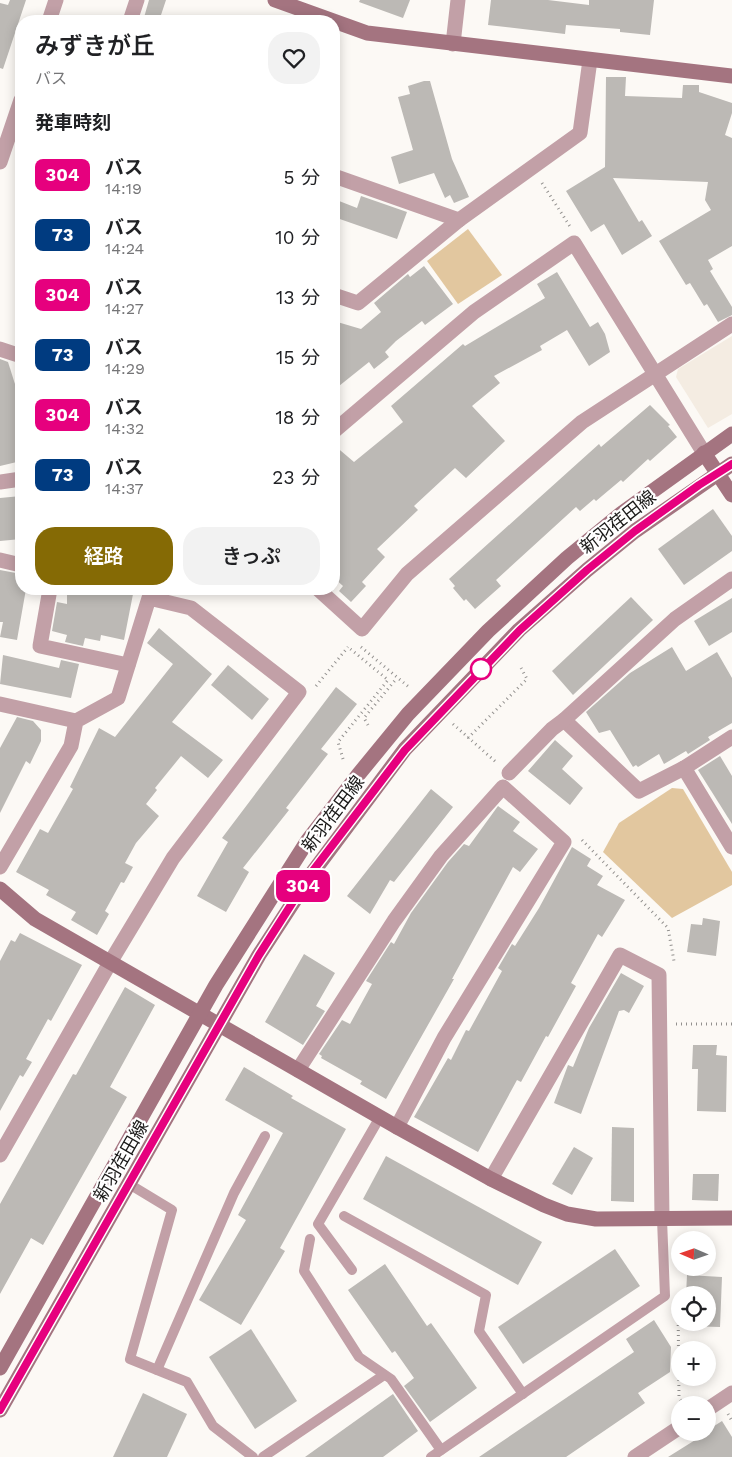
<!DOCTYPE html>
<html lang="ja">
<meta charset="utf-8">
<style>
:root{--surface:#fff;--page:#f2f2f2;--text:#202124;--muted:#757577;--accent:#856a05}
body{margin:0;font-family:"Work Sans","Noto Sans JP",sans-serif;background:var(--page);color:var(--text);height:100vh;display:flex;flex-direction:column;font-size:19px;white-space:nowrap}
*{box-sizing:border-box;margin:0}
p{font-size:16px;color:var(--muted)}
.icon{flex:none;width:28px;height:28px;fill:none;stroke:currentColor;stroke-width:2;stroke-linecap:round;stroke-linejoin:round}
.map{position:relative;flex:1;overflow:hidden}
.drawer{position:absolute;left:15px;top:15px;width:325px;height:580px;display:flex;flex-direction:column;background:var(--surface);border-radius:20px;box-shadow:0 2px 12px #0003}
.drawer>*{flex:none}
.badge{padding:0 10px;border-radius:8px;font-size:18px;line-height:32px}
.needle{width:32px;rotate:272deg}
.fabs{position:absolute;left:671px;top:1231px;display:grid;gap:10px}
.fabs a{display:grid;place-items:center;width:45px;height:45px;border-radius:50%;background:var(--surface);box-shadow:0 2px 12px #0003;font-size:25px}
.map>.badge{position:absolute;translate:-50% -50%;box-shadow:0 0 0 2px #fff}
h2{padding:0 20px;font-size:19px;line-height:45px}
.round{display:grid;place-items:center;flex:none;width:52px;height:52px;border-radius:20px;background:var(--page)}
.overview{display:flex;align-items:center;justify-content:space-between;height:85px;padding:0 20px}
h1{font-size:24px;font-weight:600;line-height:38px}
.button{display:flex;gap:10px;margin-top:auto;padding:10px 20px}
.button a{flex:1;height:58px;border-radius:20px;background:var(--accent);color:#fff;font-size:20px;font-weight:600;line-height:58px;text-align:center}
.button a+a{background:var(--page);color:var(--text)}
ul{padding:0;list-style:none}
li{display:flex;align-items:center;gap:15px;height:60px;padding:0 20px}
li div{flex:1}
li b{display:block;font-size:19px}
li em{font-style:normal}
li .badge{min-width:55px;font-weight:700;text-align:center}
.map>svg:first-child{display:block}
</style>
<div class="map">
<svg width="732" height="1457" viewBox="0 0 732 1457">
<rect width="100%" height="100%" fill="#fcf9f5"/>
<path fill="#f4ece2" d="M732,336V414L708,428L676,377L678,369Z"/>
<g fill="#e2c79f">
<path d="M468,229L502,275L458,304L427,261Z"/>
<path d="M672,788L683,789L732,872V885L672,918L603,852L619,823Z"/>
</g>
<g fill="#bcb9b5">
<path d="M10,0H26L3,69L0,68V3L8,5Z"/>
<path d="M149,0H166L159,21H143Z"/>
<path d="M360,0H410L403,18L359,2Z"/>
<path d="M491,0H548L589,5V0H654L650,35L620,32V29L566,25L565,34L488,25Z"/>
<path d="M606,77H626L625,96L682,98L683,85H699V92L732,103V113L725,135L732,138V246L708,260L713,269L710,271L732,307V315L718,322L707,304L704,306L690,283L686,285L659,241L711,210L705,200L708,182L613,178L639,222L642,220L652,236L622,255L604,224L591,232L566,191L605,167Z"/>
<path d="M424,81H430L452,159L469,197L454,203L450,195L445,198L434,173L399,184L391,157L413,150L398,97L410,94L408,86Z"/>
<path d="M361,196L407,212L397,239L334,217V199L357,208Z"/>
<path d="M424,266L453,304L425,325L422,321L396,341L385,352L389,357L374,369L369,362L334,390V321L361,329L381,312L374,303L408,274L410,277Z"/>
<path d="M557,272L590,327L598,322L605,334L610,352L589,366L567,330L540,346L542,350L494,376L500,383L472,406L505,441L466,478L455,468L414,506L418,510L377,549L385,557L362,582L366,586L351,602L339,591L343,586L334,578V445L354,462L403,422L391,406L463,344L465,346L545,298L537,284Z"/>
<path d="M0,359L8,362L21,403V461L0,466Z"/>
<path d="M650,405L670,425L668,426L677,437L650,461L648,459L623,482L621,480L596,501L594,499L580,511L576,507L496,580L501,586L475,609L466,599L464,601L453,588L455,586L449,579L599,444L601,447Z"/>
<path d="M21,496V539L0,541V498Z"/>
<path d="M713,509L732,536V551L684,585L658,549Z"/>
<path d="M0,570L21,574V589H26L17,640L0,637L3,622H0Z"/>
<path d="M67,589H134L124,640L101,635L100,641L85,638L83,646L65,642L67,635L52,631L57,602L67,604Z"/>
<path d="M631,597L653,620L573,695L552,671Z"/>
<path d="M732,598V632L709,646L694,621Z"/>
<path d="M159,628L212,674L172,722L223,760L208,778L181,756L155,788L157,790L146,804L159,816L136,843L125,863L133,867L124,883L121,882L105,911L109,914L97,935L71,920L76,912L46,895L49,890L16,872L40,829L48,833L73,789L70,787L99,728L115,737L173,664L147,643Z"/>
<path d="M672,647L686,671L717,652L732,678V723L708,737L710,740L688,754L686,751L664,764L659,754L638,767L636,765L633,767L610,730L599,733L586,712L630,673Z"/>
<path d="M3,655L59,668L61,660L79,664L71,698L0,684Z"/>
<path d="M228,665L269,699L252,720L211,685Z"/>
<path d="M336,687L357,704L321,749L328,754L286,808L289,810L243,868L249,872L226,912L197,896L228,842L222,838Z"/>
<path d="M17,717L33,721L41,730V741L30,764L26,761L0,813V748Z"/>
<path d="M555,740L573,756L562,769L583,788L570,805L528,771Z"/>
<path d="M720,756L732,776V824L698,770Z"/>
<path d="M431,789L453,807L394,882L390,880L370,914L347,896Z"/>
<path d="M498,806L520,822L513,831L538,849L520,872L513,867L452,979H454L386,1099L360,1084L362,1081L321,1058L322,1056L319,1054L342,1020L350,1024L372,984L366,981L391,942L394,944L411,913L448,862L464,844L469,846Z"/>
<path d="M572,847L591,859L587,866L603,876L597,885L625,900L602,937L598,934L571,983L576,986L548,1037L546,1036L521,1082L517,1080L478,1152L414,1117L448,1058L451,1060L466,1030L469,1031L502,971L498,968L512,944L515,946L539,908Z"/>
<path d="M703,918L720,921L716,956L687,952L691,924L702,925Z"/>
<path d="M20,933L82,965L51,1021L48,1019L26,1059L32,1062L23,1077L20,1075L0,1111V961L11,940L15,942Z"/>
<path d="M304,954L335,973L316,1006L325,1011L303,1045L265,1022Z"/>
<path d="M621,973L644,986L629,1013L624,1010L619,1011L581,1114L554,1103L568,1065L573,1067L589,1028Z"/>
<path d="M125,987L155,1005L110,1087L127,1097L43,1245L31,1238L0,1294V1204L73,1074L76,1075Z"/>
<path d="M693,1045H717L716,1055L727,1056L726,1112L697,1111L698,1069H692Z"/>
<path d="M244,1067L293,1096L291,1098L346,1129L280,1248L285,1251L241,1325L199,1300L246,1220L238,1215L283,1133L225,1100Z"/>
<path d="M612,1127L634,1128V1202L611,1201Z"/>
<path d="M574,1147L593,1158L572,1195L552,1184Z"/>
<path d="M386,1156L542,1242L518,1285L363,1199Z"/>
<path d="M693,1174H719L718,1201L692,1200Z"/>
<path d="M615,1249L640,1286L523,1364L498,1327Z"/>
<path d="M385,1264L427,1326L431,1323L477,1388L430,1422L404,1386L414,1378L395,1351L392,1353L348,1290Z"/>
<path d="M687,1275L722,1277L720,1327L685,1326V1322H708V1295H686Z"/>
<path d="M654,1320L671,1347L670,1372L638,1393L645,1403L566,1457H479L634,1352L626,1339Z"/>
<path d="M251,1329L297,1401L255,1429L209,1357Z"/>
<path d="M143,1393L187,1414L167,1457H113Z"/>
<path d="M393,1394L418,1431L383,1457H305Z"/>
<path d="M722,1421L732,1437V1457H668L708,1432V1430Z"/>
</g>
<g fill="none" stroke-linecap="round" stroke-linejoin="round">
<g stroke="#93918f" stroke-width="3" stroke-dasharray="1 4" stroke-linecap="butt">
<path d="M542,183L571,228"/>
<path d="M361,647L410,688"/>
<path d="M316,686L348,647"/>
<path d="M453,724L497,763"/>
<path d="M368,725L364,718L397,678"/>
<path d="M468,738L527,679L520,666"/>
<path d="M343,759L338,742L388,680L348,647"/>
<path d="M582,840L668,928L674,961"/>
<path d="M676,1024H732"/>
<path d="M678,1305L679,1397L684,1405"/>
<path d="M728,1414L732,1421"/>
</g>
<g stroke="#c2a0a7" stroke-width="10">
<path d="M129,1184L172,1210L130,1359L187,1382L213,1426L253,1457"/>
<path d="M344,1216L486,1295L479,1331L523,1394"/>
<path d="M310,1239L304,1271L359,1357L391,1379L441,1450"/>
<path d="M352,1270L318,1224L380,1117"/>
<path d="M157,1370L234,1193L265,1136"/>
<path d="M263,1457L384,1375"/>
<path d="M431,1457L665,1296L662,1219"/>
</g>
<g stroke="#c2a0a7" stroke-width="15">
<path d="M49,21L56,0"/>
<path d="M130,21L137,0"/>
<path d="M453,44L458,0"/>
<path d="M0,162L21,100"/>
<path d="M334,176L459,220"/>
<path d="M334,295L358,303L459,220L580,133L590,60"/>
<path d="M0,349L21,356"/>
<path d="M334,431L474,312L574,243L704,453"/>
<path d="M0,482L21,479"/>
<path d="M0,560L21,565"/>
<path d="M732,579L675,619L564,720L639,791L684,768L732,847"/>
<path d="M50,589L40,646L128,665"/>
<path d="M318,589L362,629L407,574L582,422L732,324"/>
<path d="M0,704L76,721"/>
<path d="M684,768L732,737"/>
<path d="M509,773L552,729L564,720"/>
<path d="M0,867L71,746L76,721L118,698L149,598L191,608L299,692L173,858L111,961L0,1155"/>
<path d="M298,1070L394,921L441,856L503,787L564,842L444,1038L397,1127"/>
<path d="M491,1179L620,955L659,975L662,1219"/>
<path d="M708,1409L732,1393"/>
<path d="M635,1457L680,1427"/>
</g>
<g stroke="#a47480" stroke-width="15">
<path d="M275,0L367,33L732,76"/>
<path d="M704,453L732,495"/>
<path d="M0,889L35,919L397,1127L491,1179L544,1205L567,1214L596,1219L732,1218"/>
<path d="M0,1368L216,985L308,840L358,775L408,714L488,631L567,558L622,513L732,434"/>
<path d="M0,1410L259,955L313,872L405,749L519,630L587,570L635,531L732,464"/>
</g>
</g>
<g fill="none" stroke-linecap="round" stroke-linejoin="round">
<g stroke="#fff" stroke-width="11">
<path id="line" d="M0,1410L259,955L312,872L405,750L520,630L587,570L635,531L699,485L732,464"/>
</g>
<use href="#line" stroke="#e6007e" stroke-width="8"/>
</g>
<circle fill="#fff" stroke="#e6007e" stroke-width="2.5" cx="481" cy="669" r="10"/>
<g text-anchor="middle" stroke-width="4.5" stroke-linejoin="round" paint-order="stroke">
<g font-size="18" fill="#1a1918" stroke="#fff">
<text transform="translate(618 522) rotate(-38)" y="6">新羽荏田線</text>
<text transform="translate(333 814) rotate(-53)" y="6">新羽荏田線</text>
<text transform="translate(121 1161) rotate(-60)" y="6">新羽荏田線</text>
</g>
</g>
</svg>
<div class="fabs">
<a><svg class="needle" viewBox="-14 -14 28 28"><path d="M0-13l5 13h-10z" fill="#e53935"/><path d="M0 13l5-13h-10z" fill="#757577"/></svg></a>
<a><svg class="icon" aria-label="locate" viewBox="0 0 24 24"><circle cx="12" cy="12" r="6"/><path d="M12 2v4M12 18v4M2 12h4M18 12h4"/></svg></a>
<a>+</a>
<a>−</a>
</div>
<b class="badge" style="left:303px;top:886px;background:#e6007e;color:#fff">304</b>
<section class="drawer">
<div class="overview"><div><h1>みずきが丘</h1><p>バス</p></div><a class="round"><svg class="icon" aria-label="heart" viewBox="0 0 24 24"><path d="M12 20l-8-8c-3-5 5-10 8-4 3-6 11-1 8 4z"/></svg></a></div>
<h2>発車時刻</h2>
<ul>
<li><span class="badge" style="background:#e6007e;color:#fff">304</span><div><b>バス</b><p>14:19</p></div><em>5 分</em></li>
<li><span class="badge" style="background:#003b80;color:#fff">73</span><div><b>バス</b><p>14:24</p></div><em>10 分</em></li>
<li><span class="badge" style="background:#e6007e;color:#fff">304</span><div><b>バス</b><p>14:27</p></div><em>13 分</em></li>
<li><span class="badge" style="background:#003b80;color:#fff">73</span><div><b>バス</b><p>14:29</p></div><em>15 分</em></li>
<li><span class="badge" style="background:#e6007e;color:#fff">304</span><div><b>バス</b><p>14:32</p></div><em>18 分</em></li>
<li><span class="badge" style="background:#003b80;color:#fff">73</span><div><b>バス</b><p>14:37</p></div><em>23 分</em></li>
</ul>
<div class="button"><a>経路</a><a>きっぷ</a></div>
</section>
</div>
